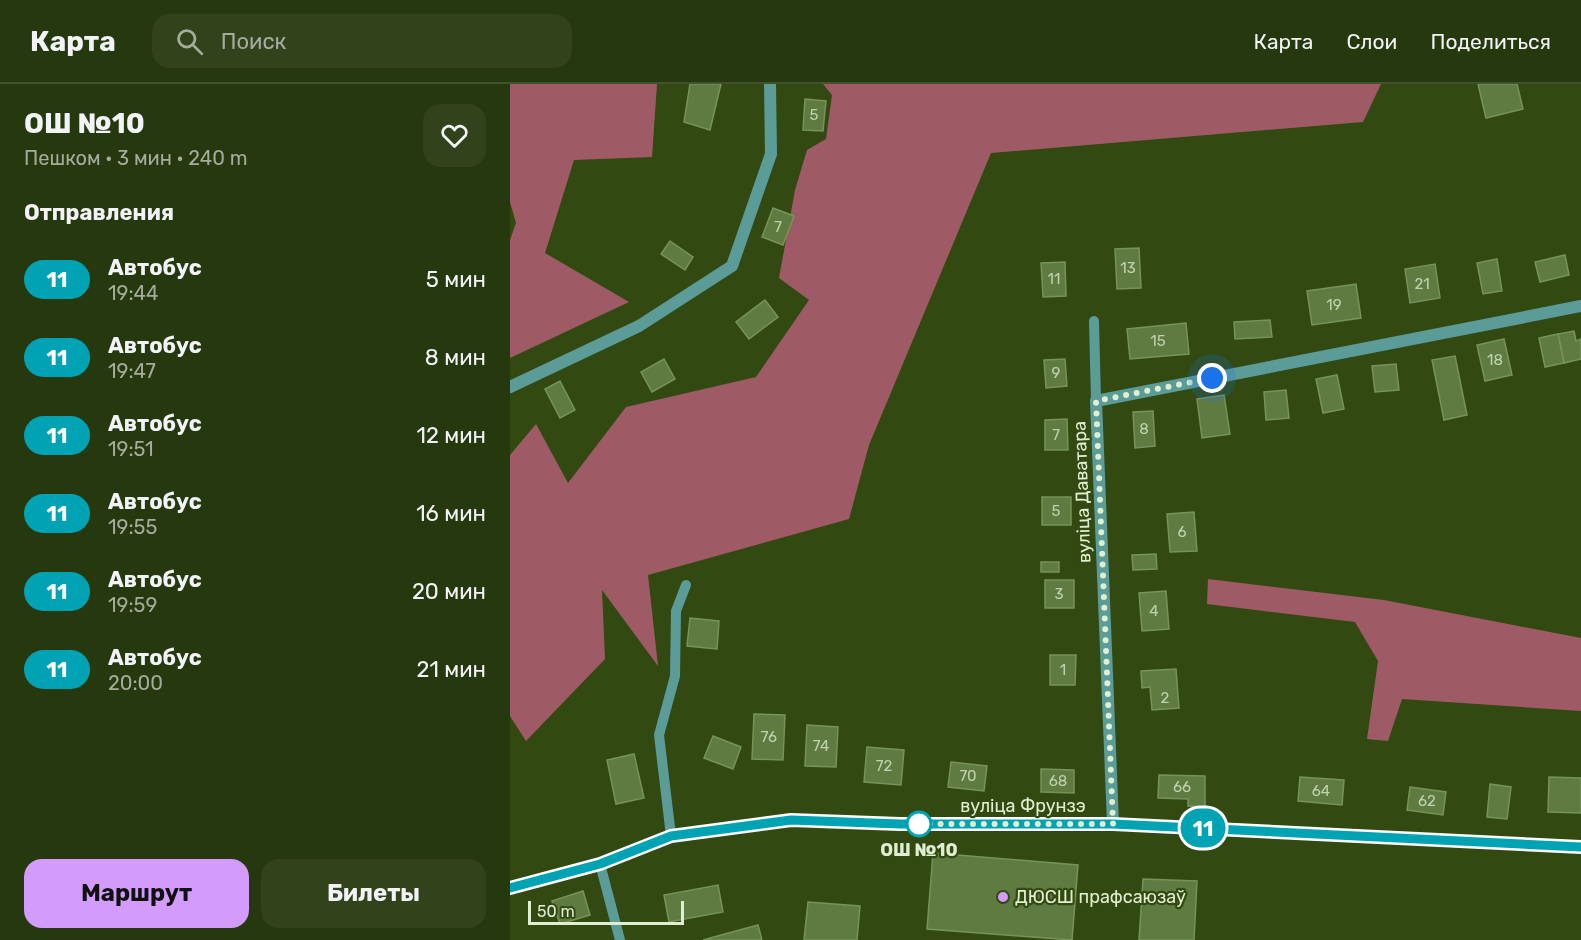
<!DOCTYPE html>
<html lang="ru">
<meta charset="utf-8">
<style>
:root{--surface:#26380d;--page:#32431b;--text:#f1f3f6;--muted:#a4ac9d;--line:#42522e;--accent:#d39cfc}
body{margin:0;font-family:Rubik,sans-serif;background:var(--page);color:var(--text);height:100vh;display:flex;flex-direction:column;font-size:22px;white-space:nowrap}
*{box-sizing:border-box;margin:0}
p{font-size:20px;color:var(--muted)}
.icon{flex:none;width:33px;height:33px;fill:none;stroke:currentColor;stroke-width:2;stroke-linecap:round;stroke-linejoin:round}
.map{position:relative;flex:1;overflow:hidden}
.panel{display:flex;flex-direction:column;background:var(--surface);width:510px}
.panel>*{flex:none}
.badge{padding:0 12px;border-radius:20px;font-size:21px;line-height:39px}
.scale{position:absolute;left:18px;bottom:15px;width:156px;box-sizing:border-box;padding-left:6px;border:3px solid #e0efd1;border-top:0;font-size:16px;line-height:21px;white-space:nowrap;color:#e0efd1;-webkit-text-stroke:4px #324a11;paint-order:stroke}
.you{position:absolute;width:30px;height:30px;margin:-15px;border:4px solid #fff;border-radius:50%;background:#1a73e8;box-shadow:0 0 0 9px #1a73e833}
.map>.badge{position:absolute;translate:-50% -50%;box-shadow:0 0 0 3px #fff}
h2{padding:0 24px;font-size:22px;line-height:54px}
.round{display:grid;place-items:center;flex:none;width:63px;height:63px;border-radius:18px;background:var(--page)}
.head{display:flex;align-items:center;justify-content:space-between;height:102px;padding:0 24px}
h1{font-size:28px;font-weight:700;line-height:45px}
.button{display:flex;gap:12px;margin-top:auto;padding:12px 24px}
.button a{flex:1;height:69px;border-radius:18px;background:var(--accent);color:#111;font-size:24px;font-weight:700;line-height:69px;text-align:center}
.button a+a{background:var(--page);color:var(--text)}
ul{padding:0;list-style:none}
li{display:flex;align-items:center;gap:18px;height:78px;padding:0 24px}
li div{flex:1}
li b{display:block;font-size:22px}
li em{font-style:normal}
li .badge{min-width:66px;font-weight:700;text-align:center}
header{display:flex;align-items:center;gap:36px;box-sizing:border-box;height:84px;padding:0 30px;background:var(--surface);border-bottom:2px solid var(--line)}
header strong{font-size:28px}
nav{display:flex;gap:33px;margin-inline-start:auto;font-size:21px}
.search{width:420px;height:54px;background:var(--page);display:flex;align-items:center;gap:15px;box-sizing:border-box;padding:0 21px;border-radius:18px;color:var(--muted);font-size:22px}
main{display:flex;flex:1;min-height:0}
.map>svg:first-child{display:block}
</style>
<header>
<strong>Карта</strong>
<div class="search"><svg class="icon" aria-label="search" viewBox="0 0 24 24"><circle cx="10" cy="10" r="6"/><path d="M15 15l6 6"/></svg>Поиск</div>
<nav><a>Карта</a><a>Слои</a><a>Поделиться</a></nav>
</header>
<main>
<section class="panel">
<div class="head"><div><h1>ОШ №10</h1><p>Пешком · 3 мин · 240 m</p></div><a class="round"><svg class="icon" aria-label="heart" viewBox="0 0 24 24"><path d="M12 20l-8-8c-3-5 5-10 8-4 3-6 11-1 8 4z"/></svg></a></div>
<h2>Отправления</h2>
<ul>
<li><span class="badge" style="background:#00a3b4;color:#fff">11</span><div><b>Автобус</b><p>19:44</p></div><em>5 мин</em></li>
<li><span class="badge" style="background:#00a3b4;color:#fff">11</span><div><b>Автобус</b><p>19:47</p></div><em>8 мин</em></li>
<li><span class="badge" style="background:#00a3b4;color:#fff">11</span><div><b>Автобус</b><p>19:51</p></div><em>12 мин</em></li>
<li><span class="badge" style="background:#00a3b4;color:#fff">11</span><div><b>Автобус</b><p>19:55</p></div><em>16 мин</em></li>
<li><span class="badge" style="background:#00a3b4;color:#fff">11</span><div><b>Автобус</b><p>19:59</p></div><em>20 мин</em></li>
<li><span class="badge" style="background:#00a3b4;color:#fff">11</span><div><b>Автобус</b><p>20:00</p></div><em>21 мин</em></li>
</ul>
<div class="button"><a>Маршрут</a><a>Билеты</a></div>
</section>
<div class="map">
<svg width="1071" height="856" viewBox="0 0 1071 856">
<rect width="100%" height="100%" fill="#324a11"/>
<g fill="#9e5b66">
<path d="M0,0H147L142,73L64,76L35,169L119,218L0,274V156L6,139L0,118Z"/>
<path d="M313,0H871L853,38L481,69L359,361L339,435L138,491L148,582L92,506L95,575L16,657L0,632V371L26,340L58,399L116,323L246,293L299,216L269,194L285,106L297,66L316,55L322,11Z"/>
<path d="M698,495L874,516L1071,554V627L892,615L878,657L857,655L868,577L845,538L697,520Z"/>
</g>
<g fill="#607b42" stroke="#779359" stroke-width="1.5">
<path d="M180,0H211L200,46L174,38Z"/>
<path d="M968,0H1007L1013,25L976,34Z"/>
<path d="M295,15L316,17L313,47L293,46Z"/>
<path d="M263,124L284,132L273,161L252,153Z"/>
<path d="M160,157L183,173L175,186L151,170Z"/>
<path d="M629,164L631,204L607,205L605,165Z"/>
<path d="M1055,171L1059,191L1030,198L1025,178Z"/>
<path d="M987,175L992,207L973,210L967,179Z"/>
<path d="M555,178L556,212L533,213L531,179Z"/>
<path d="M925,180L930,214L900,219L895,185Z"/>
<path d="M846,200L851,234L802,241L797,207Z"/>
<path d="M255,216L268,233L239,255L226,238Z"/>
<path d="M760,236L762,253L725,255L724,238Z"/>
<path d="M676,239L679,270L620,275L617,245Z"/>
<path d="M1064,247L1066,257L1071,255V275L1054,279L1048,250Z"/>
<path d="M1048,250L1054,279L1035,283L1029,254Z"/>
<path d="M994,255L1002,291L975,297L967,261Z"/>
<path d="M945,272L957,331L934,336L922,276Z"/>
<path d="M154,275L165,295L142,308L131,288Z"/>
<path d="M555,275L557,302L536,304L534,276Z"/>
<path d="M886,280L889,306L865,308L862,282Z"/>
<path d="M827,291L834,325L813,329L806,295Z"/>
<path d="M50,297L65,326L50,334L35,305Z"/>
<path d="M776,306L779,334L756,336L754,308Z"/>
<path d="M714,311L720,350L692,354L687,315Z"/>
<path d="M643,327L645,362L625,364L623,328Z"/>
<path d="M557,335L558,366H535V336Z"/>
<rect x="532" y="413" width="29" height="28"/>
<path d="M684,428L687,467L660,468L657,430Z"/>
<path d="M646,470L647,485L623,486L622,471Z"/>
<rect x="531" y="478" width="18" height="10"/>
<rect x="535" y="496" width="29" height="28"/>
<path d="M656,507L659,545L632,547L629,509Z"/>
<path d="M180,534L209,537L207,565L177,562Z"/>
<path d="M540,571H566L565,601H540Z"/>
<path d="M666,585L669,624L642,626L640,603L632,604L631,587Z"/>
<path d="M244,630L275,631L273,676L242,675Z"/>
<path d="M297,641L328,643L326,683L295,682Z"/>
<path d="M203,652L231,663L223,685L194,674Z"/>
<path d="M357,663L394,666L391,701L354,698Z"/>
<path d="M124,670L134,714L106,720L97,676Z"/>
<path d="M441,678L477,682L474,707L438,703Z"/>
<path d="M531,685L564,686V709L531,708Z"/>
<path d="M649,691L695,692V723L678,722V715L648,714Z"/>
<path d="M790,693L834,696L832,721L788,717Z"/>
<path d="M1039,693L1071,694V729L1038,728Z"/>
<path d="M980,700L1001,703L997,735L977,733Z"/>
<path d="M900,703L936,708L933,731L897,726Z"/>
<path d="M423,769L568,781L562,856L417,845Z"/>
<path d="M633,795L687,797L684,856H629Z"/>
<path d="M208,801L213,828L159,838L154,811Z"/>
<path d="M73,807L80,831L50,840L42,817Z"/>
<path d="M298,818L350,822L347,856H294Z"/>
<path d="M248,841L252,856H193Z"/>
</g>
<g fill="none" stroke-linecap="round" stroke-linejoin="round">
<g stroke="#5c9c98" stroke-width="10">
<path d="M584,237L586,317"/>
<path d="M161,752L149,651L165,592L166,527L176,501"/>
<path d="M90,780L110,856"/>
</g>
<g stroke="#5c9c98" stroke-width="12">
<path d="M0,303L129,242L222,182L261,70L260,0"/>
<path d="M603,740L586,317L1071,222"/>
</g>
<path stroke="#5c9c98" stroke-width="12" d="M0,804L90,780L161,752L281,736L390,740H603L1071,763"/>
</g>
<g fill="none" stroke-linecap="round" stroke-linejoin="round">
<g stroke="#fff" stroke-width="14">
<path id="line" d="M0,804L90,780L161,752L281,736L390,740H603L1071,763"/>
</g>
<use href="#line" stroke="#00a3b4" stroke-width="9"/>
<path stroke="#e0efd1" stroke-width="6" stroke-dasharray="0 10.8" d="M409,740H603L586,317L702,294"/>
</g>
<circle fill="#fff" stroke="#00a3b4" stroke-width="3" cx="409" cy="740" r="12"/>
<circle fill="#d39cfc" stroke="#324a11" stroke-width="2" cx="493" cy="813" r="6"/>
<g text-anchor="middle" stroke-width="4.5" stroke-linejoin="round" paint-order="stroke">
<g font-size="15" fill="#c0d2ad">
<text x="304" y="36">5</text>
<text x="268" y="148">7</text>
<text x="618" y="189">13</text>
<text x="544" y="200">11</text>
<text x="912" y="205">21</text>
<text x="824" y="226">19</text>
<text x="648" y="262">15</text>
<text x="985" y="281">18</text>
<text x="546" y="294">9</text>
<text x="634" y="350">8</text>
<text x="546" y="356">7</text>
<text x="546" y="432">5</text>
<text x="672" y="453">6</text>
<text x="549" y="515">3</text>
<text x="644" y="532">4</text>
<text x="553" y="591">1</text>
<text x="655" y="619">2</text>
<text x="259" y="658">76</text>
<text x="311" y="667">74</text>
<text x="374" y="687">72</text>
<text x="458" y="697">70</text>
<text x="548" y="702">68</text>
<text x="672" y="708">66</text>
<text x="811" y="712">64</text>
<text x="917" y="722">62</text>
</g>
<g font-size="18" fill="#e0efd1" stroke="#324a11">
<text transform="translate(572 408) rotate(-92)" y="6">вуліца Даватара</text>
<text x="513" y="728">вуліца Фрунзэ</text>
</g>
<g font-size="18" font-weight="bold" fill="#e0efd1" stroke="#324a11">
<text x="409" y="772">ОШ №10</text>
</g>
<g font-size="18" fill="#e0efd1" stroke="#324a11" text-anchor="start">
<text x="505" y="819">ДЮСШ прафсаюзаў</text>
</g>
</g>
</svg>
<div class="scale">50 m</div>
<div class="you" style="left:702px;top:294px"></div>
<b class="badge" style="left:693px;top:744px;background:#00a3b4;color:#fff">11</b>
</div>
</main>
